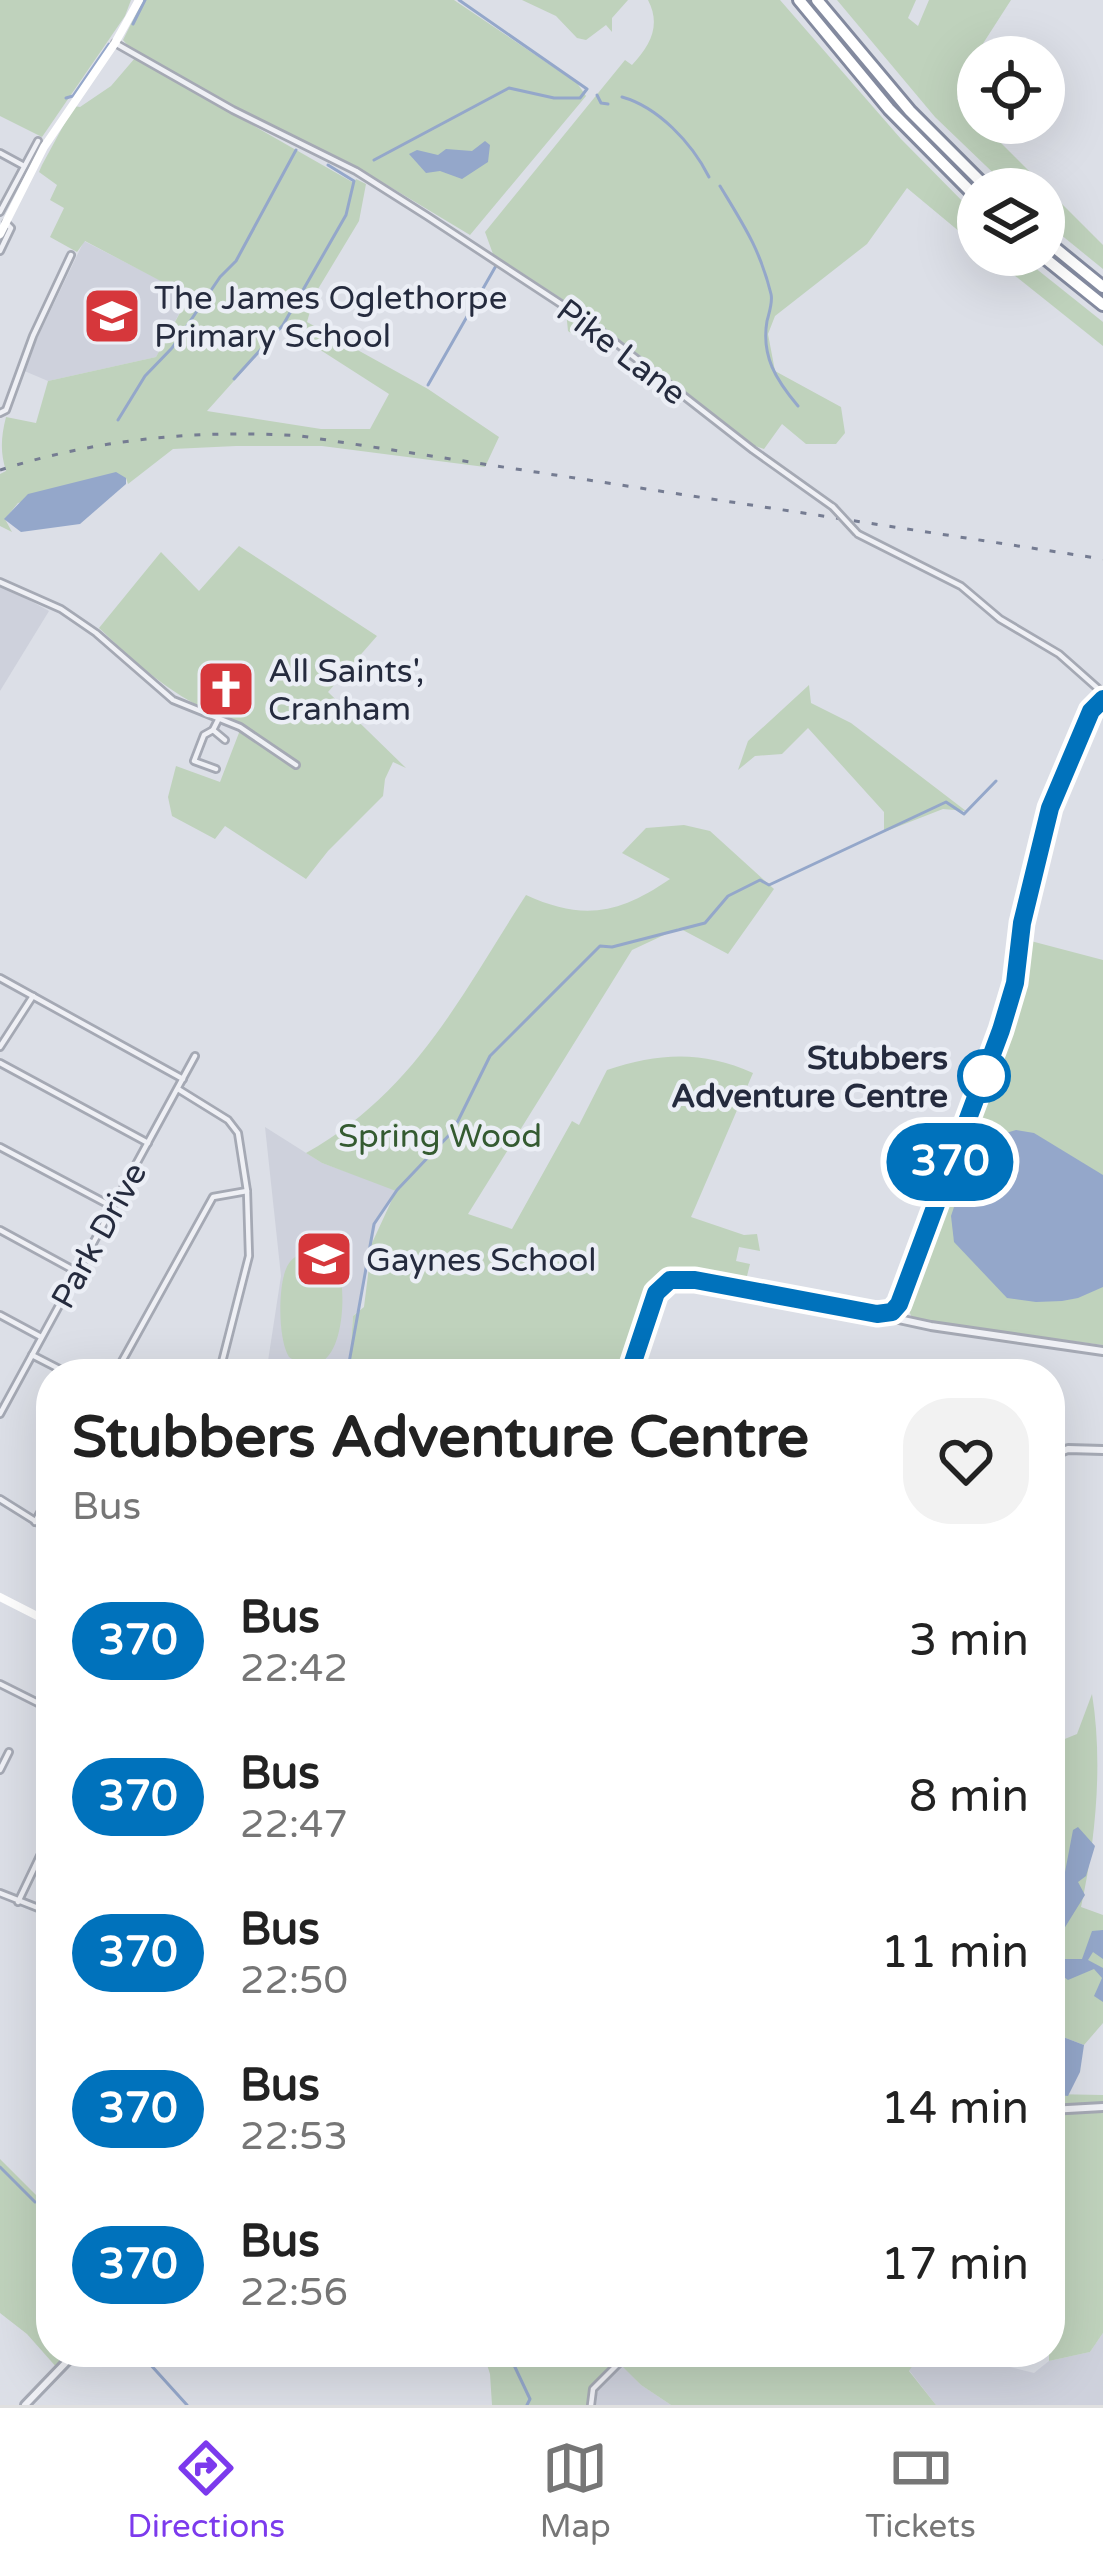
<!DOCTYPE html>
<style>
:root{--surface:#fff;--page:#f2f2f2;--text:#222;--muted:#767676;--line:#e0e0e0;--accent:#7c3aed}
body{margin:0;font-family:"Varela Round",sans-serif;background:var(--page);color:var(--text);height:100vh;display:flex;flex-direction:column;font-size:45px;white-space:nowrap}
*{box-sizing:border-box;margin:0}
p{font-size:39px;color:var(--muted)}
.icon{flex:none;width:66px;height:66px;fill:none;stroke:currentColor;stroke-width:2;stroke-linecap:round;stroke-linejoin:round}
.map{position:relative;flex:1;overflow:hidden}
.details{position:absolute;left:36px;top:1359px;width:1029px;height:1008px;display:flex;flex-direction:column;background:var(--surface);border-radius:48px;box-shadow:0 12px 48px #0002}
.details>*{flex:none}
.badge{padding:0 24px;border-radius:39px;font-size:42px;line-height:78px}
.fabs{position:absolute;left:957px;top:36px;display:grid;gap:24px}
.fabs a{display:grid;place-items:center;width:108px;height:108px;border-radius:50%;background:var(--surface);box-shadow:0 12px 48px #0002;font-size:60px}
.map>.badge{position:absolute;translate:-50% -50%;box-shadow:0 0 0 6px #fff}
.round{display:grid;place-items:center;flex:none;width:126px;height:126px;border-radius:48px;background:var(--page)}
.overview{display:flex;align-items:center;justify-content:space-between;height:204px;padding:0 36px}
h1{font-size:57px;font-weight:700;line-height:90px}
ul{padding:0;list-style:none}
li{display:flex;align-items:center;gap:36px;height:156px;padding:0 36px}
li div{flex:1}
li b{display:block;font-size:45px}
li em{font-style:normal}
li .badge{min-width:132px;font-weight:700;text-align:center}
.dock{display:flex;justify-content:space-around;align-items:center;height:168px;border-top:3px solid var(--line);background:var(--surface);font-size:33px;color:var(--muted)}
.dock a{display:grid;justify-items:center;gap:6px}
.dock .on{color:var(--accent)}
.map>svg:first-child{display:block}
</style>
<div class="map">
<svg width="1103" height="2405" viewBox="0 0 1103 2405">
<rect width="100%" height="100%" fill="#dcdfe7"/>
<g fill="#ced1dc">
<path d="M84,241L189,295L156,357L48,381L22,370Z"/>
<path d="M0,584L49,611L0,691Z"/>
<path d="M265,1127L322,1163L397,1190L376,1224L359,1310L353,1316L349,1374H266L281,1276Z"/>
<path d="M1103,2333V2405H936L909,2370L922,2352H980L989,2362L1034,2373L1049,2361L1090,2352Z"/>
<path d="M621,2364L641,2385L671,2405H593L600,2385Z"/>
</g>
<g fill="#bfd2bc" fill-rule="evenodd">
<path d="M0,0H131L125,16L42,137L0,116Z"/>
<path d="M143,0H454L577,83L586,96L470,235L357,167L235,107L130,48L123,40Z"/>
<path d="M522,0H628L612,18V32L606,25L586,40L577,38L556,16Z"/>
<path d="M648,0H780L901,139L978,217V247L907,188L867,244L775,316L768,334L775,371L841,407L845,433L836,444H806L782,424L764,449L755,446L603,327L575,336L568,331L565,301L493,254L485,232L625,60L632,65C651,45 661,25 648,0Z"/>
<path d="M837,0H916L908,18L918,26L929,0H1011L975,56L957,99L1103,245V269L1044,221V189H1010L935,117Z"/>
<path d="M135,58L354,183L356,179L366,184L359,221L315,294L307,322L428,389L499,437L485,467L322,446H236L173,449L128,484L126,478L18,503L5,519L12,532L0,526V474L6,471C0,452 1,437 6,417L36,423L48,381L156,357L189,296L85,241L77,252L50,237L64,208L50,200L57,185L39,172L42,165L74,106L80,107L111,86ZM283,326L389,394L370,429H321L207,411Z"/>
<path d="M989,255H1019L1103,322V346Z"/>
<path d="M239,546L377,636L328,692L406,768L393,762L385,779L383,796L328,851L306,879L225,826L215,839L172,816L168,797L176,766L220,782L242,725C180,703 145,672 99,628L161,552L199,591Z"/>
<path d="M809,685L811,703L851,723L966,811L943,809L884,832V812L808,728L782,754L755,756L738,770L748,741Z"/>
<path d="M684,825L710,831L774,889L728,954L679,928L632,950L468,1214L512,1229L572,1121L579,1125L607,1070C658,1053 702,1050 753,1073L691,1217L744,1235L757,1234L760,1251L739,1247L736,1261L750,1264L745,1284L671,1275L667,1269L653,1294L621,1374H349L353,1316L364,1307L372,1243L396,1191L322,1163L306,1153C415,1092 460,997 526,895C583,921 619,914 670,879L622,853L646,828Z"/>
<path d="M1027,940L1103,960V1345L926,1322L912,1319L906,1301L912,1283L917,1279L925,1257L924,1247L947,1194L1020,987Z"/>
<path d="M309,1250C319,1251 328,1252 335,1260C349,1277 348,1397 289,1357C278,1340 278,1288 286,1269C290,1258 299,1254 309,1250Z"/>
<path d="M1092,1694C1103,1762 1096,1838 1081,1907L1103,1915V2023L1084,2045L1050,2032V1745L1077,1734Z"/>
<path d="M1050,2094L1103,2095V2333L1090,2352L1049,2361Z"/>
<path d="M0,2159L39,2198L51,2217V2352H76L58,2369L27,2334L0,2313Z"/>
<path d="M483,2352H626L591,2388L589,2405H492L490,2374Z"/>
<path d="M631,2352H922L909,2371L936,2405H671L641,2385L621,2365Z"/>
</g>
<g fill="#94a7ca">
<path d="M485,141L490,145L488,162L462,179L440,171L426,173L409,154L417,150L438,155L446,149L472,151Z"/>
<path d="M116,472L126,478V484L80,524L21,532L4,519L28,494Z"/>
<path d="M1016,1130L1034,1133L1103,1175V1287L1078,1298L1062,1301L1036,1302L1007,1298L954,1242L951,1216L972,1153L983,1140Z"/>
<path d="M1078,1827L1095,1846L1086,1876L1078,1882L1085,1895L1054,1945L1064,1959H1082L1092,1931L1103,1930V1959L1093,1952L1088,1960L1103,1968V2002L1094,1996L1102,1978L1094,1969L1068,1980L1050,1967V1942L1060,1916L1050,1899L1061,1893L1073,1830Z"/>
<path d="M1050,2032L1084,2045L1080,2072L1068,2096L1050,2094Z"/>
</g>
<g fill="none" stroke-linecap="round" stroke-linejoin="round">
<g stroke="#94a7ca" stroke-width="3">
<path d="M133,24L145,0"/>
<path d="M597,95L601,103L608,104"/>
<path d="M622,97C658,107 692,143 709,177"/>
<path d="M66,98L73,96L109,44"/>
<path d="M374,160L509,88L554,98H580L587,89L459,0"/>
<path d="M720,186C743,224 760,249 771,294C773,302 769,313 767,321C761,356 776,380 798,406"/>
<path d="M234,379L283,325L346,215L354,181L328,165"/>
<path d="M428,385L497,264"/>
<path d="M118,420L145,376L172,348L220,277L236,261L296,150"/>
<path d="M347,1374L374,1224L397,1190L453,1131L490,1056L600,946L612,947L705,923L728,896L760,880L769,885L946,802L964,814L996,781"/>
<path d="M0,2167L35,2202"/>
<path d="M139,2352L187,2405"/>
<path d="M523,2352L513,2363L530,2399L527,2405"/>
</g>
<g stroke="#a5a9b4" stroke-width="10">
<g id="minor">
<path d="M115,43L233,110L356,171L427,216L593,325L753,450L833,507"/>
<path d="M0,153L24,166"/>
<path d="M0,212L38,141"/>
<path d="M0,251L11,228L6,223"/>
<path d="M0,413L6,410L33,336L71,255"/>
<path d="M858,534L961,586L1000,619L1059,654L1103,693"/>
<path d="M0,582L61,609L96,633L173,700L240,727L296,765"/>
<path d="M213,730L225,740"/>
<path d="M216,769L194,761L204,735L213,730L218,720"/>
<path d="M0,978L183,1079"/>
<path d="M0,1047L33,996"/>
<path d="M0,1063L148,1143"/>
<path d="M178,1089L228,1120L238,1133L247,1191L249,1256L219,1374"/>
<path d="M0,1147L113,1207"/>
<path d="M0,1230L77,1272"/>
<path d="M0,1315L41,1337"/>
<path d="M32,1355L69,1374"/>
<path d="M115,1374L213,1197L247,1191"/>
<path d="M0,1414L195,1056"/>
<path d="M0,1499L51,1531"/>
<path d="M35,1522L51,1493"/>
<path d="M0,1684L50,1709"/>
<path d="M0,1770L9,1752"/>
<path d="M0,1893L51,1913"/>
<path d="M18,1902L51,1833"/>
<path d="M591,2405L593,2389L630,2352"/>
</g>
</g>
<g stroke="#a5a9b4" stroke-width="12">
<g id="tertiary">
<path d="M880,1315L931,1326L1103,1351"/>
<path d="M1050,1456L1068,1449L1103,1450"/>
<path d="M1050,2110L1103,2107"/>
<path d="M25,2405L76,2352"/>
</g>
</g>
<g stroke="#838a9f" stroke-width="16">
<g id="motorway">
<path d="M799,0L889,109L978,199"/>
<path d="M817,0L910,111L988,189"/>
<path d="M1044,239L1103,287"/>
<path d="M1041,255L1103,305"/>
</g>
</g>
<use href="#minor" stroke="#eff0f5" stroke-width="4.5"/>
<use href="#tertiary" stroke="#eff0f5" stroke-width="6"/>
<g stroke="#fff" stroke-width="8">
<path d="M0,234L44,147L115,43L139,0"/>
<path d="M629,1374L656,1293L670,1280H695L877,1314L892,1311L900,1304L1001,1030L1015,983L1022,923L1050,808L1091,711L1103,699"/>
<path d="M0,1597L51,1623"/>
</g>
<use href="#motorway" stroke="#fff" stroke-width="10"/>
<path stroke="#757c92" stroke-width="3" stroke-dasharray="6 12" stroke-linecap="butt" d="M0,470C97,439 199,429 301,436L1103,559"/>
<g stroke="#a5a9b4" stroke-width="10" stroke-linecap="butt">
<path id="minor-bridge" d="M833,507L857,533"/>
</g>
<use href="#minor-bridge" stroke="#eff0f5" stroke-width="4.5"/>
</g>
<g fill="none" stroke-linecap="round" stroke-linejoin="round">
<g stroke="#fff" stroke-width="27">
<path id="line" d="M629,1374L656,1293L670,1280H695L877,1314L892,1312L899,1304L1001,1030L1015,983L1022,923L1050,808L1091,711L1103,699"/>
</g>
<use href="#line" stroke="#0072bc" stroke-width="18"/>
</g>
<defs>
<g id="school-square" transform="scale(3)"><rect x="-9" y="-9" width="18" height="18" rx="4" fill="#d6373b" stroke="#ebeef5"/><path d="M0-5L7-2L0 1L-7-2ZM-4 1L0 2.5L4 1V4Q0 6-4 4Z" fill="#fff"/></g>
<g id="church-square" transform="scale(3)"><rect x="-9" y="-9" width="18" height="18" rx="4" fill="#d6373b" stroke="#ebeef5"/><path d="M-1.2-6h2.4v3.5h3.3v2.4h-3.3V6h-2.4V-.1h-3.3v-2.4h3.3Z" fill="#fff"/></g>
</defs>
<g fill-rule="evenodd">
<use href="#school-square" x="112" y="316"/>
<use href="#church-square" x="226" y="689"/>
<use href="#school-square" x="324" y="1259"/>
</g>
<circle fill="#fff" stroke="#0072bc" stroke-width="6" cx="984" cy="1076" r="24"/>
<g text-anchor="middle" stroke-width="9" stroke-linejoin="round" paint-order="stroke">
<g font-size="33" fill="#252b3e" stroke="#ebeef5" text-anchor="start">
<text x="154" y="309">The James Oglethorpe<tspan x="154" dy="38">Primary School</tspan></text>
<text x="268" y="682">All Saints',<tspan x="268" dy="38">Cranham</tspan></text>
<text x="366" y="1271">Gaynes School</text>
</g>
<g font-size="33" fill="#252b3e" stroke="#ebeef5">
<text transform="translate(622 351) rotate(37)" y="12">Pike Lane</text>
<text transform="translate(98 1235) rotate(-61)" y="12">Park Drive</text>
</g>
<g font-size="33" font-weight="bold" fill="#252b3e" stroke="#ebeef5" text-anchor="end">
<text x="948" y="1069">Stubbers<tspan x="948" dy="38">Adventure Centre</tspan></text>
</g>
<g font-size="33" fill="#345b31" stroke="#ebeef5">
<text x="440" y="1147">Spring Wood</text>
</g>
</g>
</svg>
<div class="fabs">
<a><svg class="icon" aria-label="locate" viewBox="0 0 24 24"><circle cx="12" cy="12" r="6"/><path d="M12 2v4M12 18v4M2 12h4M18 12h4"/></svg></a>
<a><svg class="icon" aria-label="layers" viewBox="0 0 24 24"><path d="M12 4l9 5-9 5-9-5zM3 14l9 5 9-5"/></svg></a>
</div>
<b class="badge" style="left:950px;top:1162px;background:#0072bc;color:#fff">370</b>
<section class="details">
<div class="overview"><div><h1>Stubbers Adventure Centre</h1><p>Bus</p></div><a class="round"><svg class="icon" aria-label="heart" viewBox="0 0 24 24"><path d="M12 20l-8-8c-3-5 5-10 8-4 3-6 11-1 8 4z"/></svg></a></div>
<ul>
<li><span class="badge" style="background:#0072bc;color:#fff">370</span><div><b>Bus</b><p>22:42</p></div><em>3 min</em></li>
<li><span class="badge" style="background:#0072bc;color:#fff">370</span><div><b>Bus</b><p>22:47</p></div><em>8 min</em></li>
<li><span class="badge" style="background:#0072bc;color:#fff">370</span><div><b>Bus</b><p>22:50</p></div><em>11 min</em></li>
<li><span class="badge" style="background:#0072bc;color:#fff">370</span><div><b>Bus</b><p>22:53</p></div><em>14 min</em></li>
<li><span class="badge" style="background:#0072bc;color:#fff">370</span><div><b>Bus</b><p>22:56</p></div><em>17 min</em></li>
</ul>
</section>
</div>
<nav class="dock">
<a class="on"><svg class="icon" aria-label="directions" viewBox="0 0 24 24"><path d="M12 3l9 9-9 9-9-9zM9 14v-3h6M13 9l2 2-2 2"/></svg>Directions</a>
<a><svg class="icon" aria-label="map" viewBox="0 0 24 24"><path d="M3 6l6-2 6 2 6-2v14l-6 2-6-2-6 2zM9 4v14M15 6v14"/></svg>Map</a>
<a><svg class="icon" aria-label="tickets" viewBox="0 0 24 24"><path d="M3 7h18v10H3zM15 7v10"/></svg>Tickets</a>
</nav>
